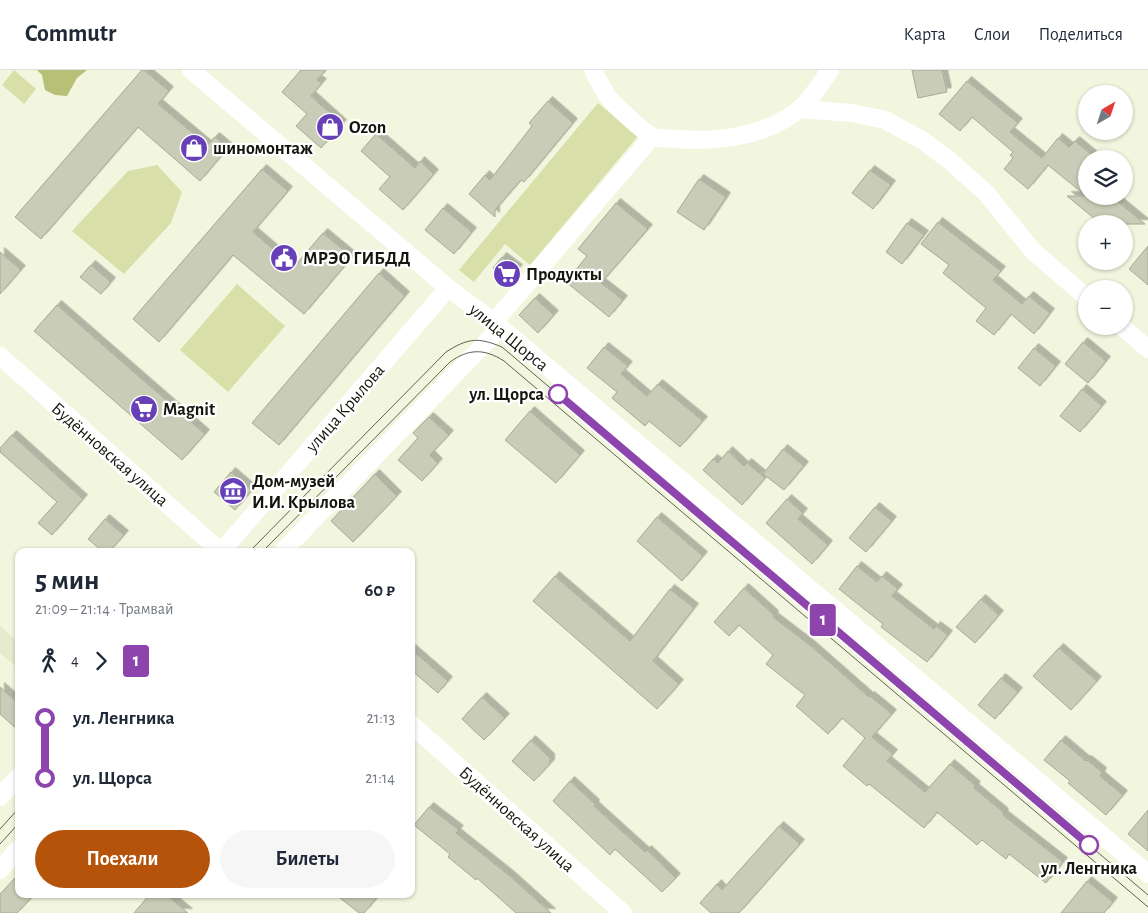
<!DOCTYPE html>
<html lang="ru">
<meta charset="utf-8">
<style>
:root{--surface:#fff;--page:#f6f6f7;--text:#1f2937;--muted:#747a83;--line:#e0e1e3;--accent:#b45309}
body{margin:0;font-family:"Alegreya Sans",sans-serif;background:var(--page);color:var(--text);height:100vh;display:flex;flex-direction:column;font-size:19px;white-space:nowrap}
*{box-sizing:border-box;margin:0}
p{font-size:16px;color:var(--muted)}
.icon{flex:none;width:28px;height:28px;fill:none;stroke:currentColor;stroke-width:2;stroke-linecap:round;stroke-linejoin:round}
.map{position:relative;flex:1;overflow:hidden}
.side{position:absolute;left:15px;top:478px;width:400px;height:350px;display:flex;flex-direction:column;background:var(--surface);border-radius:10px;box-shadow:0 1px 4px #0004}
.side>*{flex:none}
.badge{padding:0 10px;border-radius:4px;font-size:18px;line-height:32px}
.needle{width:32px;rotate:39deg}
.buttons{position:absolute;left:1078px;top:15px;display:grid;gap:10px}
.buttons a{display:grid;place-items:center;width:55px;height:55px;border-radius:50%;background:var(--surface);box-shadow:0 1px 4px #0004;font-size:25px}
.map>.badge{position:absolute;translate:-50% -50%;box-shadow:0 0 0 2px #fff}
.legs{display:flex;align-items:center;gap:8px;height:55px;padding:0 20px;font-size:16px}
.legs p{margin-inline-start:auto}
.headline{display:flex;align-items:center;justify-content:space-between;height:85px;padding:0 20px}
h1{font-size:28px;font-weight:700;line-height:38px}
.action{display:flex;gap:10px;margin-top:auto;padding:10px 20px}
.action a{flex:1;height:58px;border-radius:30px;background:var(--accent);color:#fff;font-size:20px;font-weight:700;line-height:58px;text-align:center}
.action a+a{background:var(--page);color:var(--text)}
ul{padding:0 20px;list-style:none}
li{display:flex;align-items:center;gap:18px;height:60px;font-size:19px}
li i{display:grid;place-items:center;width:8px;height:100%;margin:0 6px;background:currentColor}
li i::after{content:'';width:12px;height:12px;margin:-6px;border:4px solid;border-radius:50%;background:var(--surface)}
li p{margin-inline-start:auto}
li:first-child i{background:linear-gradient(#0000 50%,currentColor 0)}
li:last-child i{background:linear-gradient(currentColor 50%,#0000 0)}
header{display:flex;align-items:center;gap:30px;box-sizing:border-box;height:70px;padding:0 25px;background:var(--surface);border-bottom:1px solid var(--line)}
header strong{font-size:24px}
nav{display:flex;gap:28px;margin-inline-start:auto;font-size:18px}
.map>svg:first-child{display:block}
</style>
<header>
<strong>Commutr</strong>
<nav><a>Карта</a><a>Слои</a><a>Поделиться</a></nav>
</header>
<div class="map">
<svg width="1148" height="843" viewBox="0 0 1148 843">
<defs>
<filter id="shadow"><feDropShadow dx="4.5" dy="-4.5" stdDeviation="0" flood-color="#0004"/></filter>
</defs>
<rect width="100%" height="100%" fill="#f2f6de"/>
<path fill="#e7ebcd" d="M0,556L19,573V599L0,583Z"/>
<g fill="#d9dfa9">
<path d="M14,0L36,19L24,34L2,15Z"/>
<path d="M598,33L638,66L530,195L505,174L474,212L459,200Z"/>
<path d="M157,95L182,122L171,153L124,204L72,161L128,101Z"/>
<path d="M237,214L285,256L228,322L180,280Z"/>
</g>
<path fill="#b8bf76" d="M37,0H87L77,8L67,26L55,25L45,20L42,5Z"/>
<g fill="#c9ccb6" stroke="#a7aa94" filter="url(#shadow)">
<path d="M142,0H144L169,21L158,34L207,75L215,67L228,78L200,111L138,57L41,169L15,147Z"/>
<path d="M301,0H326L317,10L322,13L311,26L342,54L321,78L296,56L307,44L282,22Z"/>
<path d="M912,0H942L947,22L918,28Z"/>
<path d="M967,11L1018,53L1010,62L1042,88L1058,68L1069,77L1075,71L1092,85L1089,89H1086V126H1111L1145,154H1101L1067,126H1086L1048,95L1028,119L1004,99L1013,88L1010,85L1013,82L972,47L960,61L939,44Z"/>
<path d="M548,31L573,53L524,112L521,110L495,140V147L469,124L485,105L490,110L532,56L529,53Z"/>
<path d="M376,64L415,98L420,91L434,104L403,140L379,119L390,107L361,81Z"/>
<path d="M262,99L288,121L253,162L294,197L323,163L352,187L304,244L233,185L159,272L133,249Z"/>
<path d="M870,100L891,115L873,139L852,123Z"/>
<path d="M699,109L726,127L704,160L677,142Z"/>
<path d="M616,133L648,159L601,213L623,230L609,247L566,212L587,186L578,179Z"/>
<path d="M443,138L472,162L454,184L425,160Z"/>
<path d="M938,152L1001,201L993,210L1022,234L1029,226L1050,243L1034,264L1011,244L994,265L976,251L986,238L943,203L949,195L921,174Z"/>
<path d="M907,153L924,165L902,194L886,182Z"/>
<path d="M1148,176V215L1129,199Z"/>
<path d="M0,182L21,200L0,224Z"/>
<path d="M502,187L518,199L507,211L493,198Z"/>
<path d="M91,195L111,212L101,224L80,207Z"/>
<path d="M379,203L405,226L279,375L252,353Z"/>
<path d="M535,228L554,245L538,263L519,245Z"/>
<path d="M57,235L205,364L182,390L34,261Z"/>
<path d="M1083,272L1106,291L1088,313L1065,294Z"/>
<path d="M604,277L628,296L621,304L647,326L658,314L703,351L680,377L649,351L645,356L612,328L617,322L587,298Z"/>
<path d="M1034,278L1056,296L1040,316L1018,298Z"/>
<path d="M1082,319L1102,336L1080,362L1060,346Z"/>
<path d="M530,341L580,385L556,413L505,370Z"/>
<path d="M429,347L449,365L430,385L438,393L422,411L398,390L418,368L413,363Z"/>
<path d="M12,365L83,429L52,465L38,453L57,432L0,382V378Z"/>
<path d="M783,379L804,396L784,420L763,404Z"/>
<path d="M728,381L744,396L747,393L765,408L742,435L703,400L713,389L718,393Z"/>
<path d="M231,402L252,420L235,440L214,422Z"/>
<path d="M375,404L397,426L353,472L331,451Z"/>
<path d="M787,429L803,443L798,449L828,475L812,494L766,453Z"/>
<path d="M875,437L892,451L866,482L849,468Z"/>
<path d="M657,447L703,486L682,511L637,471Z"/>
<path d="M105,449L124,465L110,481H102L88,469Z"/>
<path d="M857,496L877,512L882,506L898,519L892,526L934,559L936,556L948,565L927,592L881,557L883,554L839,519Z"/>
<path d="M555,506L630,571L670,519L694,538L653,591L679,614L657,639L533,531Z"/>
<path d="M744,518L774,545L773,547L811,576L869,627L870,626L892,644L872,667L893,684L887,691L925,722L950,694L976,716L974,718L1004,743L1003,745L1063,792L1046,813L1009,784L1006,789L982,770L977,775L937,742L924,758L869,714L867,716L843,696L865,668L842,648L828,664L796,636L805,625L766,594L773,585L739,555L729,566L714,552Z"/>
<path d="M981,529L999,545L975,573L956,557Z"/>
<path d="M1059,578L1097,611L1071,640L1033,606Z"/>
<path d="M411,579L448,611L438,623L411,600Z"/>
<path d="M1001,608L1018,622L995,649L978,635Z"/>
<path d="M0,617L19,634V661L0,644Z"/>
<path d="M482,627L505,648L484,670L462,649Z"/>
<path d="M531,670L550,688V694L534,711L512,691Z"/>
<path d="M1061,670L1086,691L1087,690L1102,702L1100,706L1123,725L1106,745L1068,713L1070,711L1044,690Z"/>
<path d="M570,711L595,734L594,736L645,782L647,780L676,808L662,822L615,779L610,785L553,731Z"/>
<path d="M429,737L459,760L456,763L510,806L551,843H516L477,808L476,810L448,787L450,784L414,755Z"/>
<path d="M1148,740V781L1128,764Z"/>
<path d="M779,756L800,774L739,843H711L700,833L717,814L722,820Z"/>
<path d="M19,804V824H35L17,843H0V824Z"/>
<path d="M1087,811L1113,832L1104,843H1061Z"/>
<path d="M150,824H165L188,843H134Z"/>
<path d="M335,824H380L364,843H359Z"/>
</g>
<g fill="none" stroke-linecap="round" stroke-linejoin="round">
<g stroke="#fff" stroke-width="18">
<path d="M191,0L448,218L494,252L1148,804"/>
<path d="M593,0C598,10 602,18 608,27C612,33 648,66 653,67C660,69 669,68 676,69C715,72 757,67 790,46C808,35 819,16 830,0"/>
<path d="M799,39L852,43L885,50L922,70L949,90L986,123L1033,181L1086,227"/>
<path d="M494,252L652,67"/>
<path d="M1121,256L1148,279"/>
<path d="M0,286L220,481"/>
<path d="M222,481L448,218"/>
<path d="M283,481L500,258"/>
<path d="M411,654L623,843"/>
<path d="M0,727L19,706"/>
<path d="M0,800L19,778"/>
</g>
<g stroke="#606254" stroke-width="1">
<path d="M250,481L446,282C468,268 478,267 502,277L1148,825"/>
<path d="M263,481L450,292C468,279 484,278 504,291L1148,837"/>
<path d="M0,759L19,738"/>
<path d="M0,774L19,753"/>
</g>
</g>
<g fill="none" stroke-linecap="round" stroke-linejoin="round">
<g stroke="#fff" stroke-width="11">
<path id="line-1" d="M558,324L1089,775"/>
</g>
<use href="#line-1" stroke="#8e44ad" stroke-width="8"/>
</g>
<defs>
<g id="shop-disc" transform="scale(1.4375)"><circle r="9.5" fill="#6740b8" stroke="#fff"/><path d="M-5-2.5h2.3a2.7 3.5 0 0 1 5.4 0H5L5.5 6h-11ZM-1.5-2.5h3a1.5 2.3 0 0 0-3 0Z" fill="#fff"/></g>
<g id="civic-disc" transform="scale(1.4375)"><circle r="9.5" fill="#6740b8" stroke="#fff"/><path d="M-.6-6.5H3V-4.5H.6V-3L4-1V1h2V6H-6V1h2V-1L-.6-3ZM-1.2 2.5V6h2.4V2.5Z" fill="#fff"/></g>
<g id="supermarket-disc" transform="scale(1.4375)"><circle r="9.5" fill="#6740b8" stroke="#fff"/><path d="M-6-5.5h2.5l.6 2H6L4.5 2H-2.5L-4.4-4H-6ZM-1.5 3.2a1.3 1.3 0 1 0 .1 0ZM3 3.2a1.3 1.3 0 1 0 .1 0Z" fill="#fff"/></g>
<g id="museum-disc" transform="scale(1.4375)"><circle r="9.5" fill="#6740b8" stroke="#fff"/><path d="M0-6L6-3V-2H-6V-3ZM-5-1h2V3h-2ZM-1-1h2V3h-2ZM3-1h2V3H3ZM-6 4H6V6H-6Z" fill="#fff"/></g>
</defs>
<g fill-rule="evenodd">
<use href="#shop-disc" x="330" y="57"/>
<use href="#shop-disc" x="194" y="78"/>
<use href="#civic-disc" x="284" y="188"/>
<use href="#supermarket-disc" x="507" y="204"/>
<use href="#supermarket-disc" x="144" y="339"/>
<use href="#museum-disc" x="233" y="421"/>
</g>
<g fill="#fff" stroke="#8e44ad" stroke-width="2.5">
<circle cx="558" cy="324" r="9"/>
<circle cx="1089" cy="775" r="9"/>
</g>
<g text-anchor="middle" stroke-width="4.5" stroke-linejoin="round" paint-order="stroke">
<g font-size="18" font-weight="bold" fill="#15160e" stroke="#fff" text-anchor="start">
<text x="349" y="63">Ozon</text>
<text x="213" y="84">шиномонтаж</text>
<text x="303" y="194">МРЭО ГИБДД</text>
<text x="526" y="210">Продукты</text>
<text x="163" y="345">Magnit</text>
<text x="252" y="417">Дом-музей<tspan x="252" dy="21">И.И. Крылова</tspan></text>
</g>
<g font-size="18" fill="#15160e" stroke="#fff">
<text transform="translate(509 267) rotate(39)" y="6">улица Щорса</text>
<text transform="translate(345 338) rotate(-49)" y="6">улица Крылова</text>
<text transform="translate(110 384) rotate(41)" y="6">Будённовская улица</text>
<text transform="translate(517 749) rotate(42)" y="6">Будённовская улица</text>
</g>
<g font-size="18" font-weight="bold" fill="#15160e" stroke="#fff" text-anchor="end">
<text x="544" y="330">ул. Щорса</text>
<text x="1089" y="804" text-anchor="middle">ул. Ленгника</text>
</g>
</g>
</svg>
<div class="buttons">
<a><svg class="needle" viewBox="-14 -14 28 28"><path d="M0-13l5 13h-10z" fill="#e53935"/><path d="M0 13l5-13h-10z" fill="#747a83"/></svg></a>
<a><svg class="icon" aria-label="layers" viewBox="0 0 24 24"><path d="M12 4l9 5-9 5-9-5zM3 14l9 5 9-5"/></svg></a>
<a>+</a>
<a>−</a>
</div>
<b class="badge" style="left:823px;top:550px;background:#8e44ad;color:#fff">1</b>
<section class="side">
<div class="headline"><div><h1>5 мин</h1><p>21:09 – 21:14 · Трамвай</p></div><b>60 ₽</b></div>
<div class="legs"><svg class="icon" aria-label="walk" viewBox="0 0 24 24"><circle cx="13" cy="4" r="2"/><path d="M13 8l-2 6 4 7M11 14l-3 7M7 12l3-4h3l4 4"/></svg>4<svg class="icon" aria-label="forward" viewBox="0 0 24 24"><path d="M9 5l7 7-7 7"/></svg><b class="badge" style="background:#8e44ad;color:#fff">1</b></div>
<ul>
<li><i style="color:#8e44ad"></i><b>ул. Ленгника</b><p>21:13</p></li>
<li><i style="color:#8e44ad"></i><b>ул. Щорса</b><p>21:14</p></li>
</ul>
<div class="action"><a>Поехали</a><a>Билеты</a></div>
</section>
</div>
